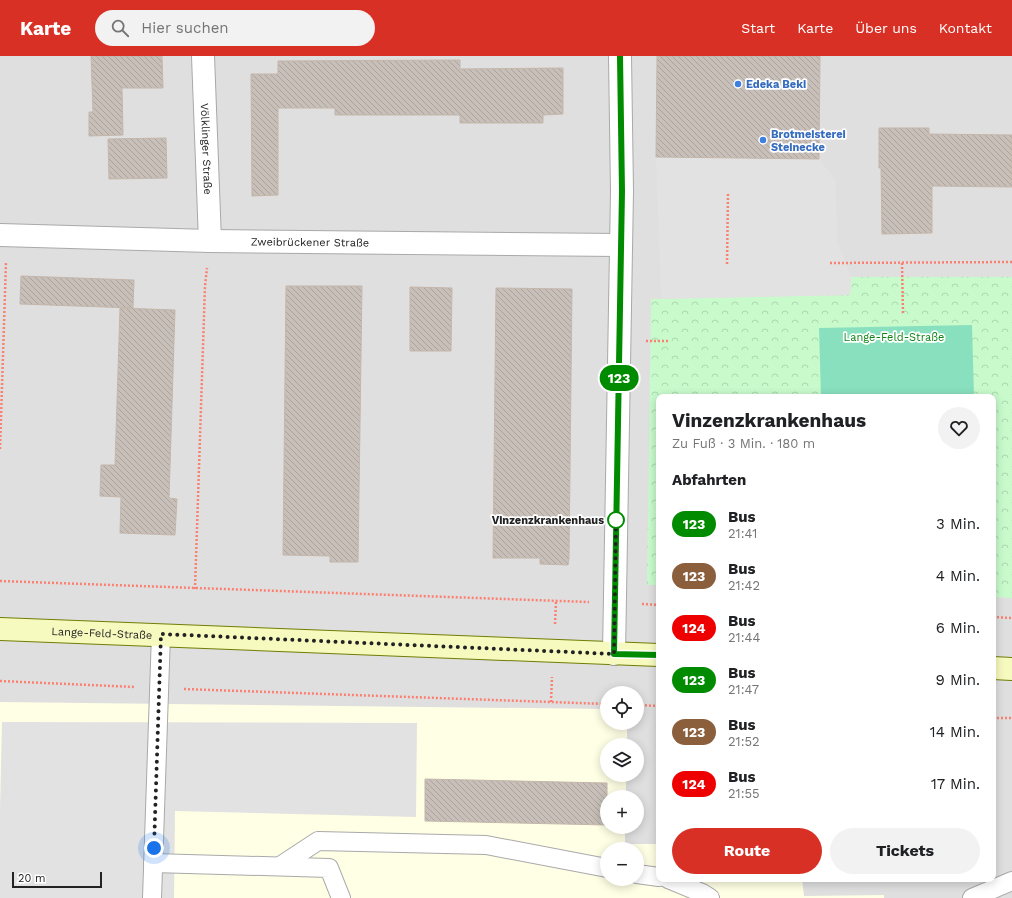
<!DOCTYPE html>
<html lang="de">
<meta charset="utf-8">
<style>
:root{--surface:#fff;--page:#f2f2f2;--text:#202124;--muted:#757577;--accent:#d93025}
body{margin:0;font-family:"Work Sans",sans-serif;background:var(--page);color:var(--text);height:100vh;display:flex;flex-direction:column;font-size:15px;white-space:nowrap}
*{box-sizing:border-box;margin:0}
p{font-size:13px;color:var(--muted)}
.icon{flex:none;width:22px;height:22px;fill:none;stroke:currentColor;stroke-width:2;stroke-linecap:round;stroke-linejoin:round}
.map{position:relative;flex:1;overflow:hidden}
.side{position:absolute;left:656px;top:338px;width:340px;height:488px;display:flex;flex-direction:column;background:var(--surface);border-radius:8px;box-shadow:0 2px 10px #0003}
.side>*{flex:none}
.badge{padding:0 8px;border-radius:13px;font-size:14px;line-height:26px}
.fabs{position:absolute;left:600px;top:630px;display:grid;gap:8px}
.fabs a{display:grid;place-items:center;width:44px;height:44px;border-radius:50%;background:var(--surface);box-shadow:0 2px 10px #0003;font-size:20px}
.scale{position:absolute;left:12px;bottom:10px;width:90px;box-sizing:border-box;padding-left:4px;border:2px solid #222;border-top:0;font-size:11px;line-height:14px;white-space:nowrap;color:#222;-webkit-text-stroke:3px #fff;paint-order:stroke}
.you{position:absolute;width:20px;height:20px;margin:-10px;border:3px solid #fff;border-radius:50%;background:#1a73e8;box-shadow:0 0 0 6px #1a73e833}
.map>.badge{position:absolute;translate:-50% -50%;box-shadow:0 0 0 2px #fff}
h2{padding:0 16px;font-size:15px;line-height:36px}
.round{display:grid;place-items:center;flex:none;width:42px;height:42px;border-radius:21px;background:var(--page)}
.overview{display:flex;align-items:center;justify-content:space-between;height:68px;padding:0 16px}
h1{font-size:19px;font-weight:700;line-height:30px}
.action{display:flex;gap:8px;margin-top:auto;padding:8px 16px}
.action a{flex:1;height:46px;border-radius:24px;background:var(--accent);color:#fff;font-size:16px;font-weight:700;line-height:46px;text-align:center}
.action a+a{background:var(--page);color:var(--text)}
ul{padding:0;list-style:none}
li{display:flex;align-items:center;gap:12px;height:52px;padding:0 16px}
li div{flex:1}
li b{display:block;font-size:15px}
li em{font-style:normal}
li .badge{min-width:44px;font-weight:700;text-align:center}
header{display:flex;align-items:center;gap:24px;box-sizing:border-box;height:56px;padding:0 20px;background:var(--accent);color:#fff}
header strong{font-size:19px}
nav{display:flex;gap:22px;margin-inline-start:auto;font-size:14px}
.search{width:280px;height:36px;background:var(--page);display:flex;align-items:center;gap:10px;box-sizing:border-box;padding:0 14px;border-radius:22px;color:var(--muted);font-size:15px}
.map>svg:first-child{display:block}
</style>
<header>
<strong>Karte</strong>
<div class="search"><svg class="icon" aria-label="search" viewBox="0 0 24 24"><circle cx="10" cy="10" r="6"/><path d="M15 15l6 6"/></svg>Hier suchen</div>
<nav><a>Start</a><a>Karte</a><a>Über uns</a><a>Kontakt</a></nav>
</header>
<div class="map">
<svg width="1012" height="842" viewBox="0 0 1012 842">
<defs>
<pattern id="park-crowns" width="20" height="18" patternUnits="userSpaceOnUse"><rect width="20" height="18" fill="#c8facc"/><path d="M2 6a3 3 0 1 1 6 0M12 15a3 3 0 1 1 6 0" fill="none" stroke="#acd6af"/></pattern>
<pattern id="building-back-hatch" width="6" height="6" patternUnits="userSpaceOnUse"><rect width="6" height="6" fill="#c7bfb8"/><path d="M-1 5l2 2M0 0l6 6M5-1l2 2" fill="none" stroke="#aba49e"/></pattern>
</defs>
<rect width="100%" height="100%" fill="#f2efe9"/>
<path fill="#e0dfdf" fill-rule="evenodd" d="M0,0H1012V842H0ZM659,341H993V823H659ZM607,637H637V667H607ZM607,689H637V719H607ZM607,741H637V771H607ZM607,793H637V823H607Z"/>
<path fill="#ffffe5" fill-rule="evenodd" d="M0,646L607,653V667H627V689H607V719H626V741H607V771H625V788H659V823H802L804,840L884,839V842H0ZM607,793H637V823H607Z"/>
<path fill="url(#park-crowns)" d="M851,221H1012V542L993,541V341H659V529H647L651,243L850,239Z"/>
<path fill="#88e0be" d="M972,269L974,341H821L819,272Z"/>
<g fill="#e2e2e2">
<path d="M656,101L819,103L836,124L837,185L851,221L850,239L661,243Z"/>
<path d="M2,666L417,667L416,761L175,755L174,842H0V754Z"/>
</g>
<g fill="url(#building-back-hatch)" stroke="#c4b6ab">
<path d="M91,0H162L163,32H122L123,79L89,80V56H93Z"/>
<path d="M657,0H820L819,103L656,101Z"/>
<path d="M460,4V13L563,12V58L543,59V67H460V59H335V52H278V139L252,140L251,18H278V5Z"/>
<path d="M879,72H929V78L1012,79V131L932,130V177L882,178L881,112H879Z"/>
<path d="M166,82L167,122L109,123L108,83Z"/>
<path d="M21,220L134,224L133,252L20,248Z"/>
<path d="M286,230H362L358,506H330V500L283,499Z"/>
<path d="M410,231L452,232L451,295H410Z"/>
<path d="M496,232L572,233L569,503L568,509L540,508V502H493Z"/>
<path d="M120,252L175,254L169,442L177,443L175,479L120,477L121,441L100,440L101,409H115Z"/>
<path d="M425,723L607,727V769L425,765Z"/>
</g>
<g fill="none" stroke-linecap="round" stroke-linejoin="round">
<g stroke="#a9a9a9" stroke-width="20">
<g id="lane">
<path d="M153,807L329,812L341,842"/>
<path d="M280,810L318,785L486,789L607,812"/>
<path d="M637,818L659,821"/>
<path d="M668,823L702,837L710,842"/>
<path d="M152,842L161,578"/>
<path d="M972,842L1012,825"/>
</g>
</g>
<g stroke="#a9a9a9" stroke-width="24">
<g id="street">
<path id="s1" d="M203,0L210,185"/>
<path id="s2" d="M0,179L210,185L621,189"/>
<path d="M614,598L622,135L620,0"/>
</g>
</g>
<g stroke="#707d05" stroke-width="24">
<g id="secondary">
<path id="s3" d="M0,573L659,599"/>
<path d="M993,612L1012,613"/>
</g>
</g>
<g stroke="#fa8072" stroke-width="2.5" stroke-dasharray="2 2" stroke-linecap="butt">
<path d="M830,207L1012,206"/>
<path d="M902,207L903,258"/>
<path d="M727,208L728,137"/>
<path d="M646,285H668"/>
<path d="M0,393L6,206"/>
<path d="M0,525L589,546"/>
<path d="M195,533L205,230L207,212"/>
<path d="M993,540L994,561"/>
<path d="M642,548L659,549"/>
<path d="M993,561L1012,562"/>
<path d="M555,568L556,545"/>
<path d="M0,625L135,631"/>
<path d="M184,633L607,648"/>
<path d="M551,646L552,621"/>
<path d="M637,649L659,650"/>
<path d="M993,662H1012"/>
</g>
<use href="#lane" stroke="#fff" stroke-width="18"/>
<use href="#street" stroke="#fff" stroke-width="22"/>
<use href="#secondary" stroke="#f7fabf" stroke-width="22"/>
</g>
<g fill="none" stroke-linecap="round" stroke-linejoin="round">
<g stroke="#fff" stroke-width="9">
<path id="line" d="M620,0L622,135L614,598L659,599"/>
</g>
<use href="#line" stroke="#008b00" stroke-width="6"/>
<path stroke="#222" stroke-width="4" stroke-dasharray="0 7.2" d="M154,792L161,578L614,598L616,464"/>
</g>
<g fill="#3f7fe0" stroke="#fff" stroke-width="1.5">
<circle cx="738" cy="28" r="4"/>
<circle cx="763" cy="84" r="4"/>
</g>
<circle fill="#fff" stroke="#008b00" stroke-width="2" cx="616" cy="464" r="8"/>
<g text-anchor="middle" stroke-width="3.5" stroke-linejoin="round" paint-order="stroke">
<g font-size="11" font-weight="bold" fill="#366cbe" stroke="#fff" text-anchor="start">
<text x="746" y="32">Edeka Beki</text>
<text x="771" y="82">Brotmeisterei<tspan x="771" dy="13">Steinecke</tspan></text>
</g>
<g font-size="11" fill="#222" stroke="#fff">
<text dy="4" stroke="none"><textPath href="#s1" startOffset="93">Völklinger Straße</textPath></text>
<text dy="4" stroke="none"><textPath href="#s2" startOffset="310">Zweibrückener Straße</textPath></text>
<text dy="4" stroke="none"><textPath href="#s3" startOffset="102">Lange-Feld-Straße</textPath></text>
</g>
<g font-size="11" fill="#0c8416" stroke="#fff">
<text x="894" y="285">Lange-Feld-Straße</text>
</g>
<g font-size="11" font-weight="bold" fill="#222" stroke="#fff" text-anchor="end">
<text x="604" y="468">Vinzenzkrankenhaus</text>
</g>
</g>
</svg>
<div class="fabs">
<a><svg class="icon" aria-label="locate" viewBox="0 0 24 24"><circle cx="12" cy="12" r="6"/><path d="M12 2v4M12 18v4M2 12h4M18 12h4"/></svg></a>
<a><svg class="icon" aria-label="layers" viewBox="0 0 24 24"><path d="M12 4l9 5-9 5-9-5zM3 14l9 5 9-5"/></svg></a>
<a>+</a>
<a>−</a>
</div>
<div class="scale">20 m</div>
<div class="you" style="left:154px;top:792px"></div>
<b class="badge" style="left:619px;top:322px;background:#008b00;color:#fff">123</b>
<section class="side">
<div class="overview"><div><h1>Vinzenzkrankenhaus</h1><p>Zu Fuß · 3 Min. · 180 m</p></div><a class="round"><svg class="icon" aria-label="heart" viewBox="0 0 24 24"><path d="M12 20l-8-8c-3-5 5-10 8-4 3-6 11-1 8 4z"/></svg></a></div>
<h2>Abfahrten</h2>
<ul>
<li><span class="badge" style="background:#008b00;color:#fff">123</span><div><b>Bus</b><p>21:41</p></div><em>3 Min.</em></li>
<li><span class="badge" style="background:#8b5e3c;color:#fff">123</span><div><b>Bus</b><p>21:42</p></div><em>4 Min.</em></li>
<li><span class="badge" style="background:#e00;color:#fff">124</span><div><b>Bus</b><p>21:44</p></div><em>6 Min.</em></li>
<li><span class="badge" style="background:#008b00;color:#fff">123</span><div><b>Bus</b><p>21:47</p></div><em>9 Min.</em></li>
<li><span class="badge" style="background:#8b5e3c;color:#fff">123</span><div><b>Bus</b><p>21:52</p></div><em>14 Min.</em></li>
<li><span class="badge" style="background:#e00;color:#fff">124</span><div><b>Bus</b><p>21:55</p></div><em>17 Min.</em></li>
</ul>
<div class="action"><a>Route</a><a>Tickets</a></div>
</section>
</div>
